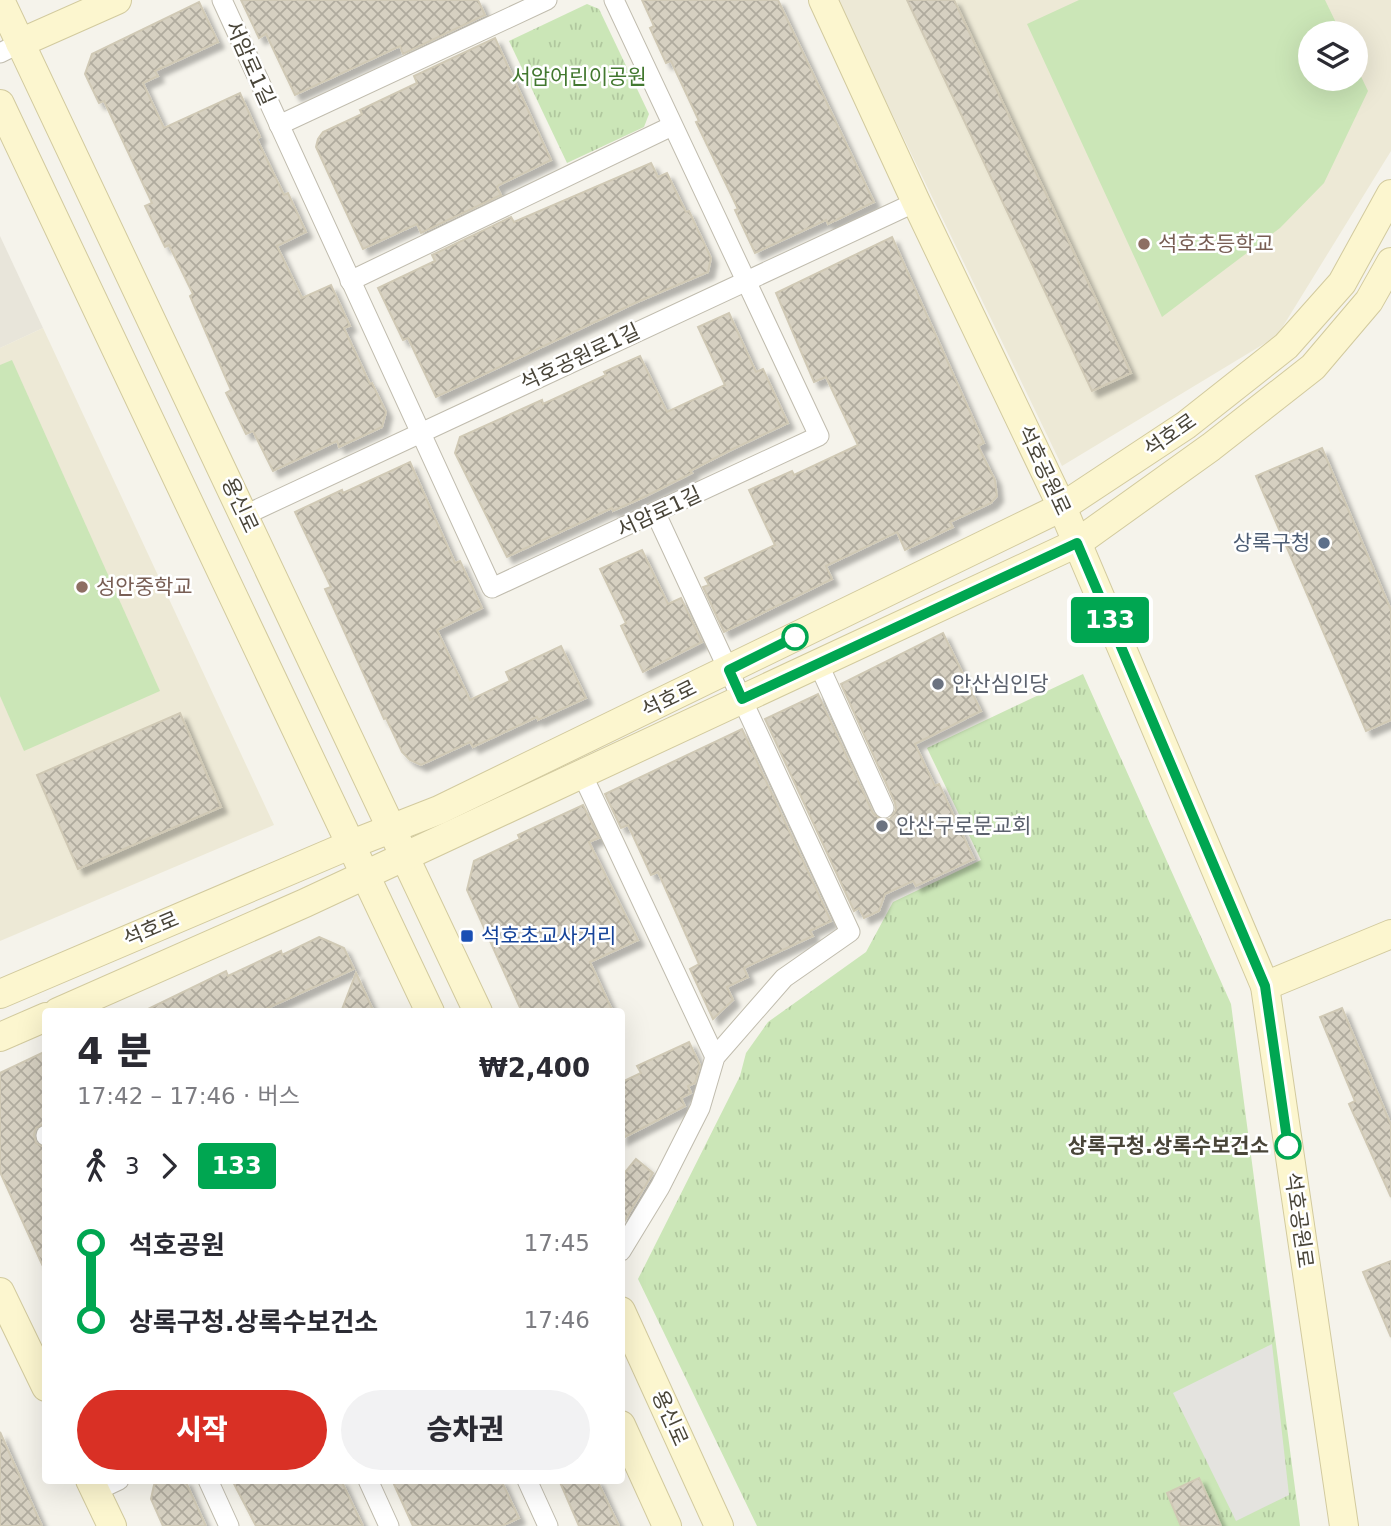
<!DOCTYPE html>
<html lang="ko">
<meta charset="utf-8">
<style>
:root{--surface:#fff;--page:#f2f2f3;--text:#2b2b33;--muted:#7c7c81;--accent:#d93025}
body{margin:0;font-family:"DejaVu Sans","Noto Sans KR",sans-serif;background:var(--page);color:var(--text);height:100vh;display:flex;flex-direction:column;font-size:26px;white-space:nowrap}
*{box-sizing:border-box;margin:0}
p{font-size:23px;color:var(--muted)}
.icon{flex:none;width:38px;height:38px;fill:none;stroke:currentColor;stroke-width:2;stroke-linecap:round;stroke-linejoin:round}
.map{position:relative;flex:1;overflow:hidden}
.panel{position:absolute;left:42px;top:1008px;width:583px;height:476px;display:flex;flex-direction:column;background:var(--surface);border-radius:7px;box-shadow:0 7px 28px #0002}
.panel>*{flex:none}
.badge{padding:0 14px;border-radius:5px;font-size:24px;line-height:46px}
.tools{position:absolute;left:1298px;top:21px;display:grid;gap:14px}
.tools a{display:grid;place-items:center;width:70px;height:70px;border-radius:50%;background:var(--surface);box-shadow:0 7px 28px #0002;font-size:35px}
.map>.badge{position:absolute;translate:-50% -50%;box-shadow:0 0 0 4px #fff}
.legs{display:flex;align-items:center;gap:10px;height:77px;padding:0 35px;font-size:23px}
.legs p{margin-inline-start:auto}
.summary{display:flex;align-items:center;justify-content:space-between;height:119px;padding:0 35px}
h1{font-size:38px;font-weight:800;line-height:52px}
.button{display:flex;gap:14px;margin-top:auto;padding:14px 35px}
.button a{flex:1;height:80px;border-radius:42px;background:var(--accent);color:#fff;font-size:28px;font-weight:800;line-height:80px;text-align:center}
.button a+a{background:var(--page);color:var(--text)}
ul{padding:0 35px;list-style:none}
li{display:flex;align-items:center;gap:24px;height:77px;font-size:26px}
li i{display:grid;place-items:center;width:10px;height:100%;margin:0 9px;background:currentColor}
li i::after{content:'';width:18px;height:18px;margin:-9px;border:5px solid;border-radius:50%;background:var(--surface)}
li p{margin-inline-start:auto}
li:first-child i{background:linear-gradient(#0000 50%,currentColor 0)}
li:last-child i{background:linear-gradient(currentColor 50%,#0000 0)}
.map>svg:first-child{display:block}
</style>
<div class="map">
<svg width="1391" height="1526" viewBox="0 0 1391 1526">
<defs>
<pattern id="grass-tufts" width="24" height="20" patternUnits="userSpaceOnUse" patternTransform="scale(1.75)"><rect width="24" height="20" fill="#cbe6b7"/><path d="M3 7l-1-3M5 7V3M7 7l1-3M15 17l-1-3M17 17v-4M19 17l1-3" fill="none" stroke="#b0c79e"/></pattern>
<pattern id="building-cross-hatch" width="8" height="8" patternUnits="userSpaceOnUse" patternTransform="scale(1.75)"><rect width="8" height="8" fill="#d6d0c1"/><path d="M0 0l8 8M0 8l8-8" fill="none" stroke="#b0ab9e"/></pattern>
<filter id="shadow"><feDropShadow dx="6" dy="6" stdDeviation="2" flood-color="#0004"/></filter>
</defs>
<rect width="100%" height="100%" fill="#f5f3eb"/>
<path fill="#e8e5da" d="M0,236L43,328L0,348Z"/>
<g fill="#ede9d6" fill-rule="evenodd">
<path d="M837,0H1391V151L1277,336L1062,466ZM1311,33H1356V79H1311Z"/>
<path d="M43,328L274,825L0,941V348Z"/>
</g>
<g fill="url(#grass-tufts)">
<path d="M587,4L599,9L649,114L644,127L567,163L509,41Z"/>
<path d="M1083,674L1231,1004L1300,1526H757L638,1279L740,1076L746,1053L768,1022L866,952L893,902L981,860L927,748Z"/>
</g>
<g fill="#cbe6b7">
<path d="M1079,0H1325L1341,33H1311V79H1356V66L1368,91L1324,183L1280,228L1162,317L1027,24Z"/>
<path d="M12,360L160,691L24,751L0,696V365Z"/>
</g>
<path fill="#e4e3df" d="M1272,1344L1289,1495L1236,1521L1173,1393Z"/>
<g fill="url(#building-cross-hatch)" stroke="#d0c9b5" stroke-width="2" filter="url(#shadow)">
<path d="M241,0H478L485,15L403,54L400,46L295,95L266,34L259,38Z"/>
<path d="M642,0H778L874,202L828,224L826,220L755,253L735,210L738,209L696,122L699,121L671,61L666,63L650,28L654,26Z"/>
<path d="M907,0H954L1131,373L1092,391Z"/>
<path d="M199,2L218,42L155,71L158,76L143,83L164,128L240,93L260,137L257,139L284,195L288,193L306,232L277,246L302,298L331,285L350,326L344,328L370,384L372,383L386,412L382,427L339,447L337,441L273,471L253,431L246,434L226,393L231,390L190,296L193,294L169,245L165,247L145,206L152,203L104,101L99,103L85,74L92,54Z"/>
<path d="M495,38L551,160L499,185L497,187L501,195L421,233L417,224L363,249L316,147L318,139L323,132L362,114L360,110L417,83L414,76Z"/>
<path d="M651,163L658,177L667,173L686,212L689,211L711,258L708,272L635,303L436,397L408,338L403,340L378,288L435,261L432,255L511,217L514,222Z"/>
<path d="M892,237L984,443L978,446L995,480L997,496L991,503L950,522L953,527L905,550L897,532L826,566L832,579L724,632L703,587L709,585L705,578L775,545L749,490L792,471L794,475L858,445L826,377L814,382L776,293Z"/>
<path d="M729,313L756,372L763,369L788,423L731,450L690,471L692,473L644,497L613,511L612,508L507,557L455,453L460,437L542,400L543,404L606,375L604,372L640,356L667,412L725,385L698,327Z"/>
<path d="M1322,448L1391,610V720L1366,731L1256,476Z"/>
<path d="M410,462L455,563L460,561L482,608L437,630L470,700L510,681L506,672L561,646L586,698L538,720L537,717L473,747L470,742L421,765L410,760L402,752L386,718L384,719L325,589L331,587L295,512L342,490L343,493Z"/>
<path d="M642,550L668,604L681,598L702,642L643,672L621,626L626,623L600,569Z"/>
<path d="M943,633L981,711L915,744L935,786L939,784L974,859L916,886L913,881L885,894L879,911L864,918L859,908L854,911L765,719L818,694L873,813L882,820L890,819L896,810L895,803L841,684Z"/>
<path d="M180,713L221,807L78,869L37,775Z"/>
<path d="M742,729L831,921L810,931L813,936L744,968L748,977L727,987L733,1000L713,1019L690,969L699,964L658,872L651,875L628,825L621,828L605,794Z"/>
<path d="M583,805L599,838L589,842L638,940L590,962L613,1012H522L467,890L474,861L520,839L518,835Z"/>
<path d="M319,937L344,948L354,969L259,1012H142L226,971L228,976L281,951L282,955Z"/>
<path d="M356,973L374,1012H341Z"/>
<path d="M1342,1008L1391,1125V1197L1349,1104L1355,1101L1320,1017Z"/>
<path d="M689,1042L700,1065L695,1083L688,1086L691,1093L681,1098L685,1106L621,1139V1080L622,1082L641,1073L637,1066Z"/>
<path d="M46,1051V1123L36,1128L34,1135L36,1143L46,1148V1273L0,1172V1073Z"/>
<path d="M636,1159L653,1173L621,1227V1177Z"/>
<path d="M1391,1261V1337L1363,1272Z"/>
<path d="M0,1432L42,1526H0Z"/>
<path d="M1199,1478L1221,1526H1181L1167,1493Z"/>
<path d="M164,1480H185L206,1526H163L151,1499L154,1485Z"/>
<path d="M232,1480H341L363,1526H256Z"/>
<path d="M392,1480H501L519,1518L502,1526H413Z"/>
<path d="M559,1480H597L619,1526H579Z"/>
</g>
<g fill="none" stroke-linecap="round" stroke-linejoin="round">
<g stroke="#c0bcae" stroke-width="21">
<g id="street">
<path d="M222,0L492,588L819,436L614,0"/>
<path d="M0,53L20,43"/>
<path d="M279,125L547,0"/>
<path d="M350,281L672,126"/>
<path d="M245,515L916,202"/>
<path d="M818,663L884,808"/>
<path d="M582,774L715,1057"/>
<path d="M46,1135V1136"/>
<path d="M621,1251L660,1187L700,1108L715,1057L784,978L850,932L656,514"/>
<path d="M208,1480L229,1526"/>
<path d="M368,1480L389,1526"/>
<path d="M527,1480L548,1526"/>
<path d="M96,1491L119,1480"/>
</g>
</g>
<g stroke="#d2ca9e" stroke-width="30">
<g id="secondary">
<path d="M0,0L478,1012"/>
<path d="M823,0L916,202L1062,507L1265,986L1344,1526"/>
<path d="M20,43L117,0"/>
<path d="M0,104L430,1012"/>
<path d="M1265,986L1391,934"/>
<path d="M0,994L352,844L439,810L1062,507L1186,425L1286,346L1342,283L1391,194"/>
<path d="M58,1012L305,903L1077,543L1211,447L1313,367L1369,301L1391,262"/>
<path d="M0,1037L46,1017"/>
<path d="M0,1292L46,1387"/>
<path d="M621,1311L719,1526"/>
<path d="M621,1425L667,1526"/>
<path d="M90,1480L112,1526"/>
</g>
</g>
<use href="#street" stroke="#fff" stroke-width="19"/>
<use href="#secondary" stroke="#fcf6cf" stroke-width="28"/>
</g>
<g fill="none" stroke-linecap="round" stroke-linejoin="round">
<g stroke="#fff" stroke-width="16">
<path id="line-1" d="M795,637L729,670L742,699L1077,543L1265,986L1288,1146"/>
</g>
<use href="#line-1" stroke="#00a651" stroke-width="10"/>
</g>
<g fill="#8d6e63" stroke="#fff" stroke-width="2.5">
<circle cx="1144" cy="244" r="7"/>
<circle cx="82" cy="587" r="7"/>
</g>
<circle fill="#5c6f8a" stroke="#fff" stroke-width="2.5" cx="1324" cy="543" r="7"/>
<g fill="#fff" stroke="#00a651" stroke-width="3.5">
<circle cx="795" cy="637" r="12"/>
<circle cx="1288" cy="1146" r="12"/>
</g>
<g fill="#6b7280" stroke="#fff" stroke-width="2.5">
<circle cx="938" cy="684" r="7"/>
<circle cx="882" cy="826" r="7"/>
</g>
<rect fill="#1a4fb4" stroke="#fff" stroke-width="2.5" x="460" y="929" width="14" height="14" rx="3.5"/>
<g text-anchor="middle" stroke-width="5" stroke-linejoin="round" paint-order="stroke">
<g font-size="21" fill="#494539" stroke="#fff">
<text transform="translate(250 63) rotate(66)" y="7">서암로1길</text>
<text transform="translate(580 357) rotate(-25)" y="7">석호공원로1길</text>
<text transform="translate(1170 435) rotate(-35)" y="7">석호로</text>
<text transform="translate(1044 470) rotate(65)" y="7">석호공원로</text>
<text transform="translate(240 505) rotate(65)" y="7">용신로</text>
<text transform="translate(659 512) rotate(-25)" y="7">서암로1길</text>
<text transform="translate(669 699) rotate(-26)" y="7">석호로</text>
<text transform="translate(151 929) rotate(-23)" y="7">석호로</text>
<text transform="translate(1299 1220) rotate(82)" y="7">석호공원로</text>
<text transform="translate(670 1418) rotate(66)" y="7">용신로</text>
</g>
<g font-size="21" fill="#42782f" stroke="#fff">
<text x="579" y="84">서암어린이공원</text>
</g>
<g font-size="21" fill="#785e54" stroke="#fff" text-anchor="start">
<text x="1158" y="251">석호초등학교</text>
<text x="96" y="594">성안중학교</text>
</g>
<g font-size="21" fill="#4e5e75" stroke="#fff" text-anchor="end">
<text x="1310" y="550">상록구청</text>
</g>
<g font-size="21" fill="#5b616d" stroke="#fff" text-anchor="start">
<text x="952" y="691">안산심인당</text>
<text x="896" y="833">안산구로문교회</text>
</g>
<g font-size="21" fill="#164399" stroke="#fff" text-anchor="start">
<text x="481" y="943">석호초교사거리</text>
</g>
<g font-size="21" font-weight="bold" fill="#494539" stroke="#fff" text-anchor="end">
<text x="1269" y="1153">상록구청.상록수보건소</text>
</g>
</g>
</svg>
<div class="tools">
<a><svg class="icon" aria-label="layers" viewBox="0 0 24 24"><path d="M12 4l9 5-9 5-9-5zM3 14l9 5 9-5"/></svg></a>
</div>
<b class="badge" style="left:1110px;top:620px;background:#00a651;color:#fff">133</b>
<section class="panel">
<div class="summary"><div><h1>4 분</h1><p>17:42 – 17:46 · 버스</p></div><b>₩2,400</b></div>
<div class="legs"><svg class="icon" aria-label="walk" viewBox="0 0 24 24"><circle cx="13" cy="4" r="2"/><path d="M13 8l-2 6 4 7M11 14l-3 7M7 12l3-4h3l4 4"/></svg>3<svg class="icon" aria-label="forward" viewBox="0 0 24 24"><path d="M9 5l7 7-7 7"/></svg><b class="badge" style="background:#00a651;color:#fff">133</b></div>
<ul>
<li><i style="color:#00a651"></i><b>석호공원</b><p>17:45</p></li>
<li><i style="color:#00a651"></i><b>상록구청.상록수보건소</b><p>17:46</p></li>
</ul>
<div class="button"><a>시작</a><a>승차권</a></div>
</section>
</div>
